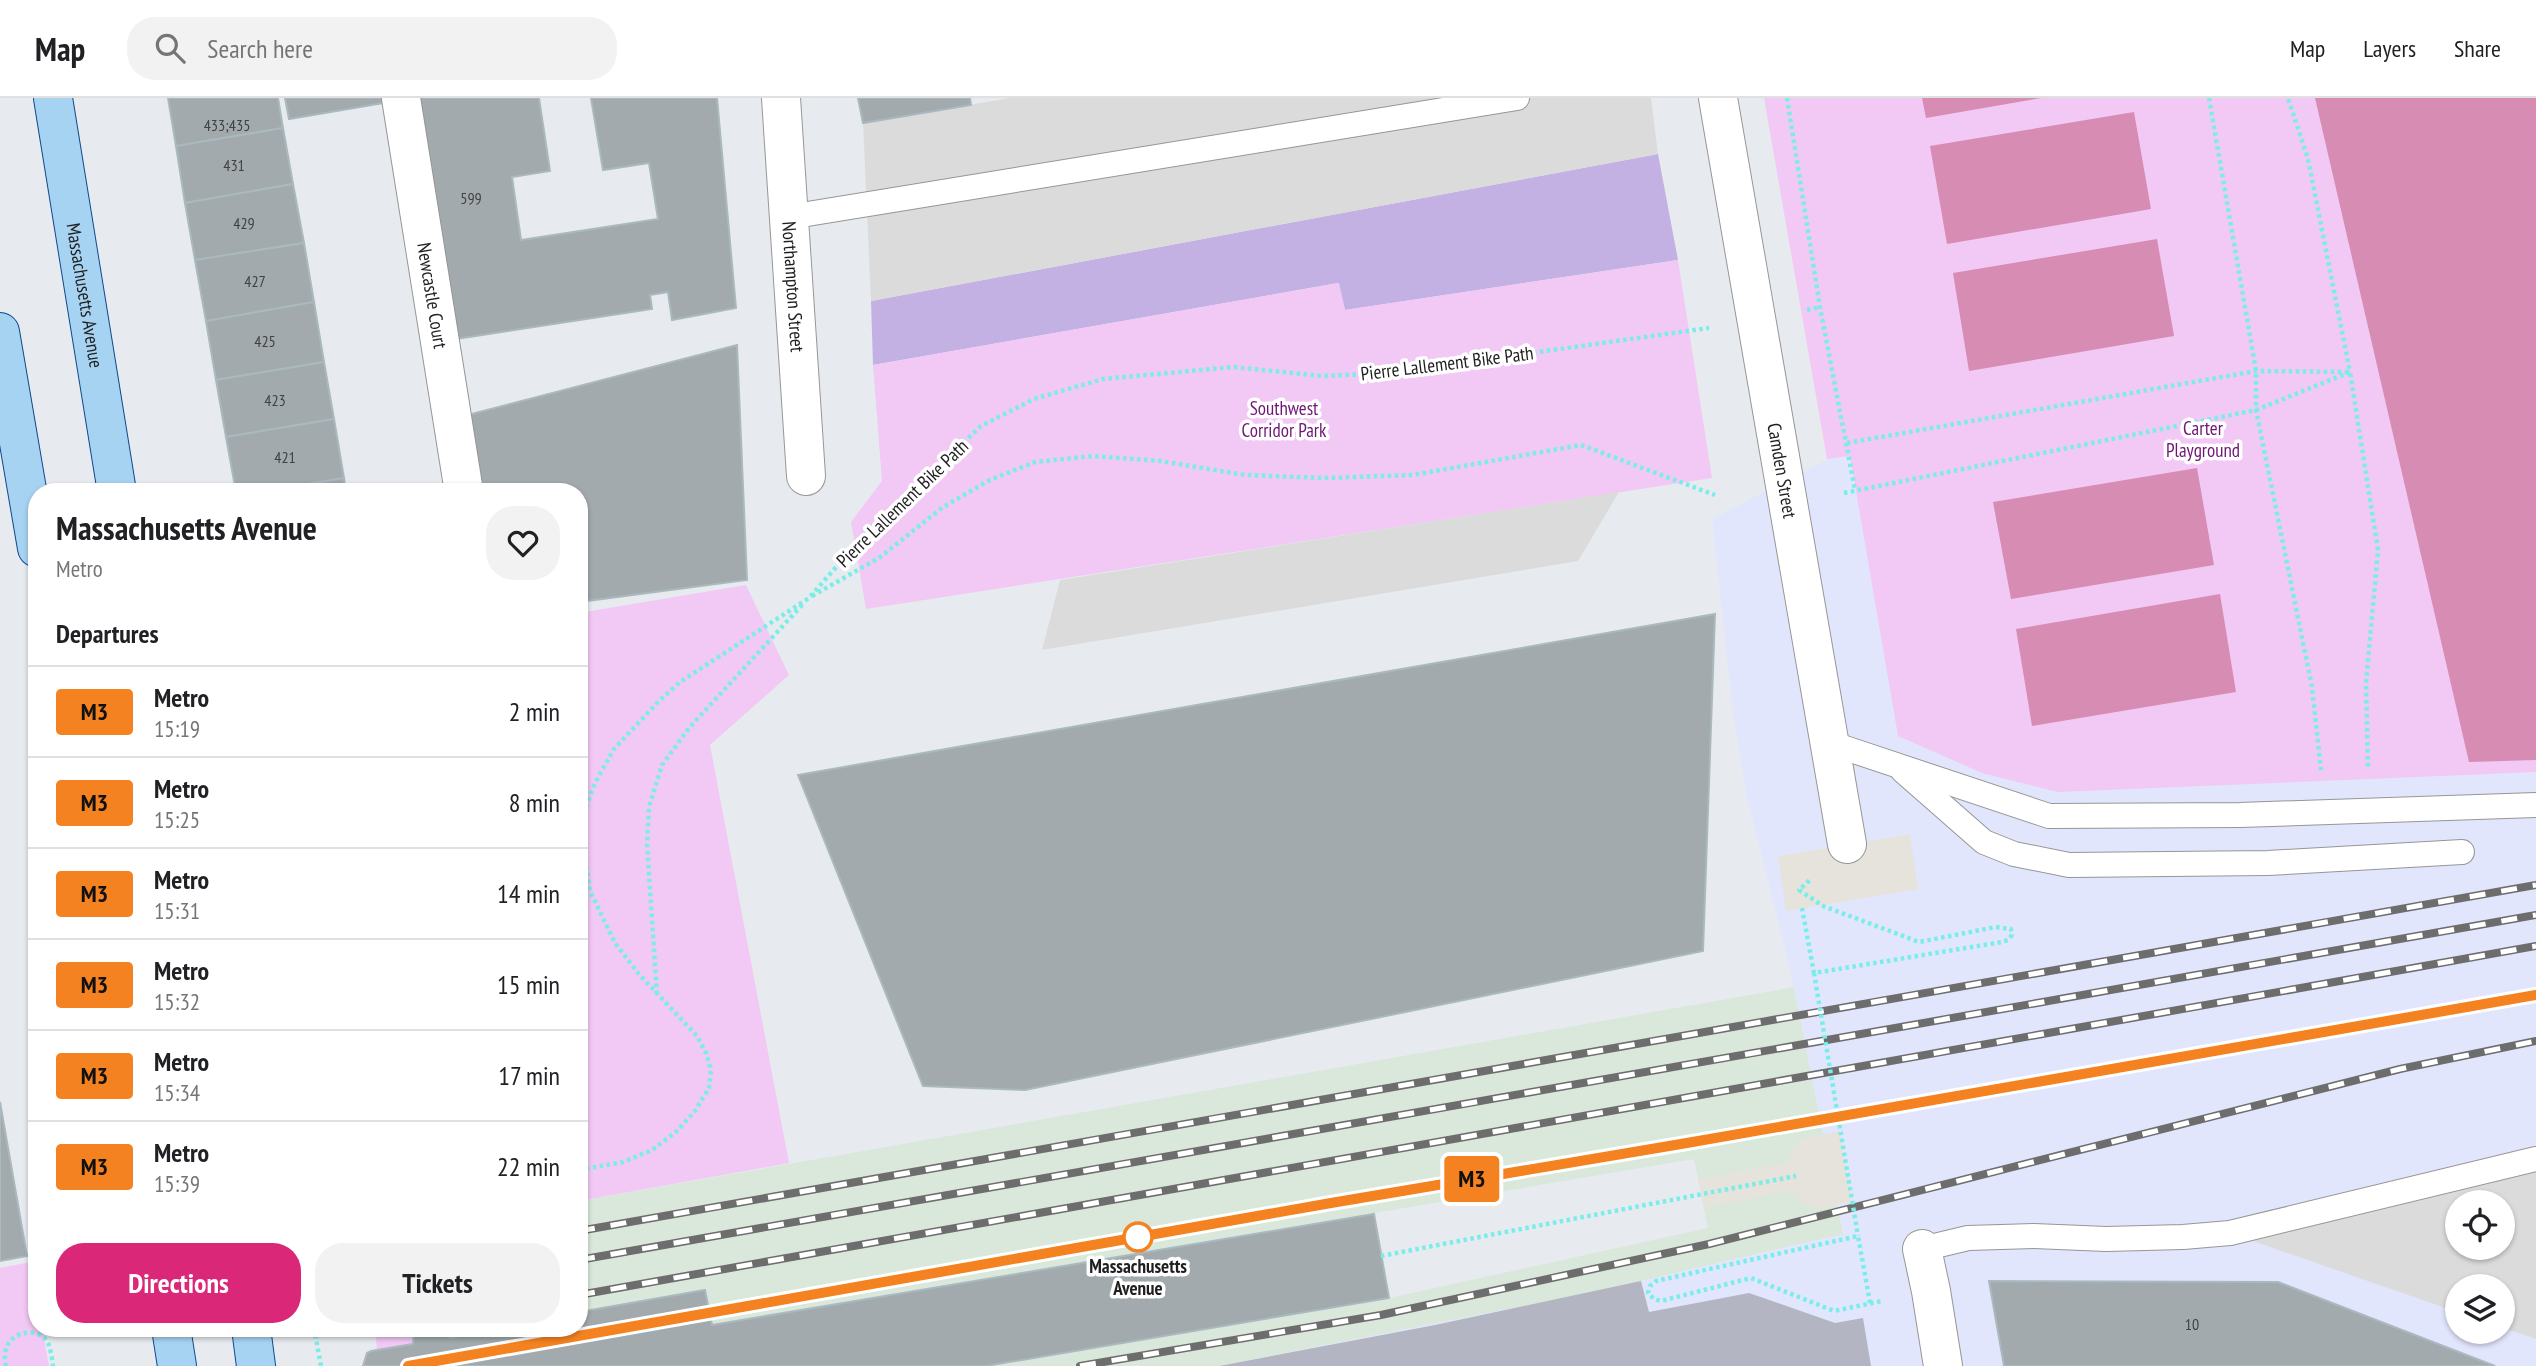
<!DOCTYPE html>
<style>
:root{--surface:#fff;--page:#f2f2f2;--text:#202124;--muted:#757577;--line:#e0e0e0;--accent:#db2777}
body{margin:0;font-family:"PT Sans Narrow",sans-serif;background:var(--page);color:var(--text);height:100vh;display:flex;flex-direction:column;font-size:26px;white-space:nowrap}
*{box-sizing:border-box;margin:0}
p{font-size:23px;color:var(--muted)}
.icon{flex:none;width:38px;height:38px;fill:none;stroke:currentColor;stroke-width:2;stroke-linecap:round;stroke-linejoin:round}
.map{position:relative;flex:1;overflow:hidden}
.details{position:absolute;left:28px;top:385px;width:560px;height:854px;display:flex;flex-direction:column;background:var(--surface);border-radius:28px;box-shadow:0 2px 5px #0004}
.details>*{flex:none}
.badge{padding:0 14px;border-radius:5px;font-size:24px;line-height:46px}
.fabs{position:absolute;left:2445px;top:1092px;display:grid;gap:14px}
.fabs a{display:grid;place-items:center;width:70px;height:70px;border-radius:50%;background:var(--surface);box-shadow:0 2px 5px #0004;font-size:35px}
.map>.badge{position:absolute;translate:-50% -50%;box-shadow:0 0 0 4px #fff}
h2{padding:0 28px;font-size:26px;line-height:63px}
.round{display:grid;place-items:center;flex:none;width:74px;height:74px;border-radius:28px;background:var(--page)}
.head{display:flex;align-items:center;justify-content:space-between;height:119px;padding:0 28px}
h1{font-size:33px;font-weight:600;line-height:52px}
.action{display:flex;gap:14px;margin-top:auto;padding:14px 28px}
.action a{flex:1;height:80px;border-radius:28px;background:var(--accent);color:#fff;font-size:28px;font-weight:600;line-height:80px;text-align:center}
.action a+a{background:var(--page);color:var(--text)}
ul{padding:0;list-style:none}
li{display:flex;align-items:center;gap:21px;height:91px;padding:0 28px;border-top:2px solid var(--line)}
li div{flex:1}
li b{display:block;font-size:26px}
li em{font-style:normal}
li .badge{min-width:77px;font-weight:700;text-align:center}
header{display:flex;align-items:center;gap:42px;box-sizing:border-box;height:98px;padding:0 35px;background:var(--surface);border-bottom:2px solid var(--line)}
header strong{font-size:33px}
nav{display:flex;gap:38px;margin-inline-start:auto;font-size:24px}
.search{width:490px;height:63px;background:var(--page);display:flex;align-items:center;gap:18px;box-sizing:border-box;padding:0 24px;border-radius:28px;color:var(--muted);font-size:26px}
.map>svg:first-child{display:block}
</style>
<header>
<strong>Map</strong>
<div class="search"><svg class="icon" aria-label="search" viewBox="0 0 24 24"><circle cx="10" cy="10" r="6"/><path d="M15 15l6 6"/></svg>Search here</div>
<nav><a>Map</a><a>Layers</a><a>Share</a></nav>
</header>
<div class="map">
<svg width="2536" height="1268" viewBox="0 0 2536 1268">
<rect width="100%" height="100%" fill="#e7ebef"/>
<path fill="#d9e8da" d="M1960,860L1883,1127L1585,1196L1219,1268H986L1389,1200L1708,1130L1694,1061L712,1227L705,1192L582,1213L579,1202V1103Z"/>
<path fill="#e2e6fc" fill-rule="evenodd" d="M2536,0V1268H1219L1585,1196L1843,1136L1791,876L1747,700L1733,615L1712,421L1828,361L1869,354ZM2457,1104H2502V1150H2457ZM2457,1188H2502V1234H2457Z"/>
<path fill="#b3b5c3" d="M1641,1183L1649,1214L1749,1195L1835,1225L1863,1220L1871,1268H1219L1435,1227Z"/>
<path fill="#c4b1e4" d="M1658,56L1678,162L1345,212L1338,185L873,267L871,203Z"/>
<g fill="#f2c8f5">
<path d="M1764,0H2536V674L2058,694L1982,675L1898,638L1850,358L1827,361Z"/>
<path d="M1678,162L1712,380L866,511L851,424L882,383L873,267L1339,185L1345,212Z"/>
<path d="M746,487L789,577L710,647L789,1065L579,1103V1059L588,1057L579,997V515Z"/>
<path d="M31,1164L37,1196V1230H42L49,1268H0V1170Z"/>
<path d="M375,1230H414L413,1246L377,1252Z"/>
</g>
<g fill="#d78cb3">
<path d="M1922,0H2041L1926,20Z"/>
<path d="M2315,0H2536V662L2469,664Z"/>
<path d="M2134,14L2151,111L1947,146L1930,48Z"/>
<path d="M2157,141L2174,238L1969,273L1953,175Z"/>
<path d="M2197,370L2214,467L2011,501L1993,404Z"/>
<path d="M2220,496L2236,594L2032,628L2016,531Z"/>
</g>
<g fill="#dbdbdb" fill-rule="evenodd">
<path d="M1010,0H1651L1658,56L871,203L863,25Z"/>
<path d="M1619,394L1578,463L1042,552L1060,482Z"/>
<path d="M2536,1061V1241L2503,1230L2502,1188H2457V1214L2230,1135ZM2457,1104H2502V1150H2457Z"/>
</g>
<g fill="#e5e3db">
<path d="M1910,736L1918,791L1786,813L1778,758Z"/>
<path d="M1840,1033L1852,1104L1823,1109H1812L1803,1105L1792,1093L1704,1109L1698,1081L1789,1065L1791,1054L1799,1043L1813,1038Z"/>
</g>
<g fill="#a2aaad" stroke="#aab9bf" stroke-width="2">
<path d="M168,0H278L283,30L176,48Z"/>
<path d="M285,0H383L384,5L289,21Z"/>
<path d="M412,0H539L550,73L512,79L521,142L658,121L649,65L603,72L591,0H717L736,210L672,222L668,194L650,197L652,211L449,242Z"/>
<path d="M858,0H970L971,7L863,25Z"/>
<path d="M283,30L293,86L185,105L176,48Z"/>
<path d="M293,86L304,145L195,162L185,105Z"/>
<path d="M304,145L314,204L206,223L195,162Z"/>
<path d="M314,204L324,264L216,282L206,223Z"/>
<path d="M737,247L747,482L579,504V394H480L464,318Z"/>
<path d="M324,264L334,321L226,339L216,282Z"/>
<path d="M334,321L344,380L262,394H236L226,339Z"/>
<path d="M344,380L346,394H262Z"/>
<path d="M1715,516L1703,853L1025,992L923,988L798,677Z"/>
<path d="M0,1004L27,1158L0,1163Z"/>
<path d="M1374,1116L1389,1200L986,1268H363L367,1255L371,1253L413,1246L414,1230H447L450,1240L497,1230H579V1214L705,1192L712,1227Z"/>
<path d="M1989,1183L2278,1184L2495,1268H2004Z"/>
</g>
<g fill="none" stroke-linecap="round" stroke-linejoin="round">
<g stroke="#969696" stroke-width="26">
<g id="service">
<path d="M789,119L1517,0"/>
<path d="M1830,645L2049,718L2240,717L2536,707"/>
<path d="M1903,673L1984,744L2014,756L2069,767L2268,765L2462,754"/>
<path d="M1922,1151L1968,1140L2034,1138L2106,1141L2183,1139L2230,1135L2536,1061"/>
</g>
</g>
<g stroke="#969696" stroke-width="40">
<g id="minor">
<path id="s1" d="M401,0L464,394"/>
<path id="s2" d="M781,0L806,378"/>
<path id="s3" d="M1718,0L1847,746"/>
<path d="M1922,1151L1931,1193L1943,1268"/>
</g>
</g>
<g stroke="#0e498d" stroke-width="40">
<g id="primary">
<path id="s4" d="M53,0L117,394"/>
<path d="M0,234L37,450"/>
<path d="M171,1230L177,1268"/>
<path d="M251,1230L256,1268"/>
</g>
</g>
<g stroke="#7aede9" stroke-width="4.5" stroke-dasharray="3.5 3.5" stroke-linecap="butt">
<path d="M1787,0L1820,209L1855,392"/>
<path d="M2209,0L2256,273V312L2312,589L2321,672"/>
<path d="M1807,212L1820,209"/>
<path d="M1847,345L2256,273L2350,274L2378,452L2366,585L2368,670"/>
<path d="M1844,395L2256,312L2350,274L2308,61L2288,0"/>
<path d="M812,498L879,460L943,409L990,382L1035,364L1093,358L1160,363L1245,377L1326,380L1413,377L1581,347L1715,397"/>
<path d="M1802,810L1814,875L2002,844L2008,842L2012,837L2011,831L1996,829L1919,844L1823,808L1799,792L1811,781"/>
<path d="M657,896L647,746L649,709L662,667L689,630L803,506"/>
<path d="M579,1072L623,1064L652,1052L677,1033L695,1013L709,990L711,972L706,955L697,938L638,875L615,845L590,793L582,737L586,709L595,685L614,651L659,603L680,584L809,500L866,435L981,328L1034,301L1103,281L1233,269L1322,278L1389,275L1709,230"/>
<path d="M1381,1158L1796,1078"/>
<path d="M1870,1205L1858,1138L1656,1183L1650,1188L1648,1195L1654,1201L1661,1203L1751,1180L1834,1213L1882,1203"/>
<path d="M314,1230L321,1268"/>
<path d="M6,1268C5,1263 4,1256 6,1251C11,1233 39,1228 48,1245C51,1252 52,1261 53,1268"/>
</g>
<use href="#service" stroke="#fff" stroke-width="24"/>
<use href="#minor" stroke="#fff" stroke-width="38"/>
<use href="#primary" stroke="#a7d3f3" stroke-width="38"/>
<g stroke="#6d6d6d" stroke-width="8">
<g id="rail">
<path d="M1358,1100L1681,1047L2536,897"/>
<path d="M579,1133L2536,787"/>
<path d="M579,1162L2536,817"/>
<path d="M579,1197L2536,848"/>
<path d="M1080,1268L1381,1217L1709,1146L2400,971L2536,943"/>
</g>
</g>
<use href="#rail" stroke="#fff" stroke-width="5" stroke-dasharray="16" stroke-linecap="butt"/>
<path stroke="#7aede9" stroke-width="4.5" stroke-dasharray="3.5 3.5" stroke-linecap="butt" d="M1814,875L1858,1138"/>
</g>
<g fill="none" stroke-linecap="round" stroke-linejoin="round">
<g stroke="#fff" stroke-width="16">
<path id="line" d="M408,1268L1331,1105L1681,1046L2536,897"/>
</g>
<use href="#line" stroke="#f58220" stroke-width="10"/>
</g>
<circle fill="#fff" stroke="#f58220" stroke-width="3.5" cx="1138" cy="1139" r="14"/>
<g text-anchor="middle" stroke-width="7" stroke-linejoin="round" paint-order="stroke">
<g font-size="16" fill="#404242">
<text x="227" y="33">433;435</text>
<text x="234" y="73">431</text>
<text x="471" y="106">599</text>
<text x="244" y="131">429</text>
<text x="255" y="189">427</text>
<text x="265" y="249">425</text>
<text x="275" y="308">423</text>
<text x="285" y="365">421</text>
<text x="2192" y="1232">10</text>
</g>
<g font-size="19" fill="#1f1f1f" stroke="#fff">
<text dy="7" stroke="none"><textPath href="#s2" startOffset="189">Northampton Street</textPath></text>
<text dy="7" stroke="none"><textPath href="#s4" startOffset="200">Massachusetts Avenue</textPath></text>
<text dy="7" stroke="none"><textPath href="#s1" startOffset="200">Newcastle Court</textPath></text>
<text transform="translate(1447 265) rotate(-7)" y="7">Pierre Lallement Bike Path</text>
<text dy="7" stroke="none"><textPath href="#s3" startOffset="378">Camden Street</textPath></text>
<text transform="translate(902 405) rotate(-44)" y="7">Pierre Lallement Bike Path</text>
</g>
<g font-size="19" fill="#6f1675" stroke="#fff">
<text x="1284" y="317">Southwest<tspan x="1284" dy="22">Corridor Park</tspan></text>
<text x="2203" y="337">Carter<tspan x="2203" dy="22">Playground</tspan></text>
</g>
<g font-size="19" font-weight="bold" fill="#1f1f1f" stroke="#fff">
<text x="1138" y="1175">Massachusetts<tspan x="1138" dy="22">Avenue</tspan></text>
</g>
</g>
</svg>
<div class="fabs">
<a><svg class="icon" aria-label="locate" viewBox="0 0 24 24"><circle cx="12" cy="12" r="6"/><path d="M12 2v4M12 18v4M2 12h4M18 12h4"/></svg></a>
<a><svg class="icon" aria-label="layers" viewBox="0 0 24 24"><path d="M12 4l9 5-9 5-9-5zM3 14l9 5 9-5"/></svg></a>
</div>
<b class="badge" style="left:1472px;top:1081px;background:#f58220;color:#111">M3</b>
<section class="details">
<div class="head"><div><h1>Massachusetts Avenue</h1><p>Metro</p></div><a class="round"><svg class="icon" aria-label="heart" viewBox="0 0 24 24"><path d="M12 20l-8-8c-3-5 5-10 8-4 3-6 11-1 8 4z"/></svg></a></div>
<h2>Departures</h2>
<ul>
<li><span class="badge" style="background:#f58220;color:#111">M3</span><div><b>Metro</b><p>15:19</p></div><em>2 min</em></li>
<li><span class="badge" style="background:#f58220;color:#111">M3</span><div><b>Metro</b><p>15:25</p></div><em>8 min</em></li>
<li><span class="badge" style="background:#f58220;color:#111">M3</span><div><b>Metro</b><p>15:31</p></div><em>14 min</em></li>
<li><span class="badge" style="background:#f58220;color:#111">M3</span><div><b>Metro</b><p>15:32</p></div><em>15 min</em></li>
<li><span class="badge" style="background:#f58220;color:#111">M3</span><div><b>Metro</b><p>15:34</p></div><em>17 min</em></li>
<li><span class="badge" style="background:#f58220;color:#111">M3</span><div><b>Metro</b><p>15:39</p></div><em>22 min</em></li>
</ul>
<div class="action"><a>Directions</a><a>Tickets</a></div>
</section>
</div>
